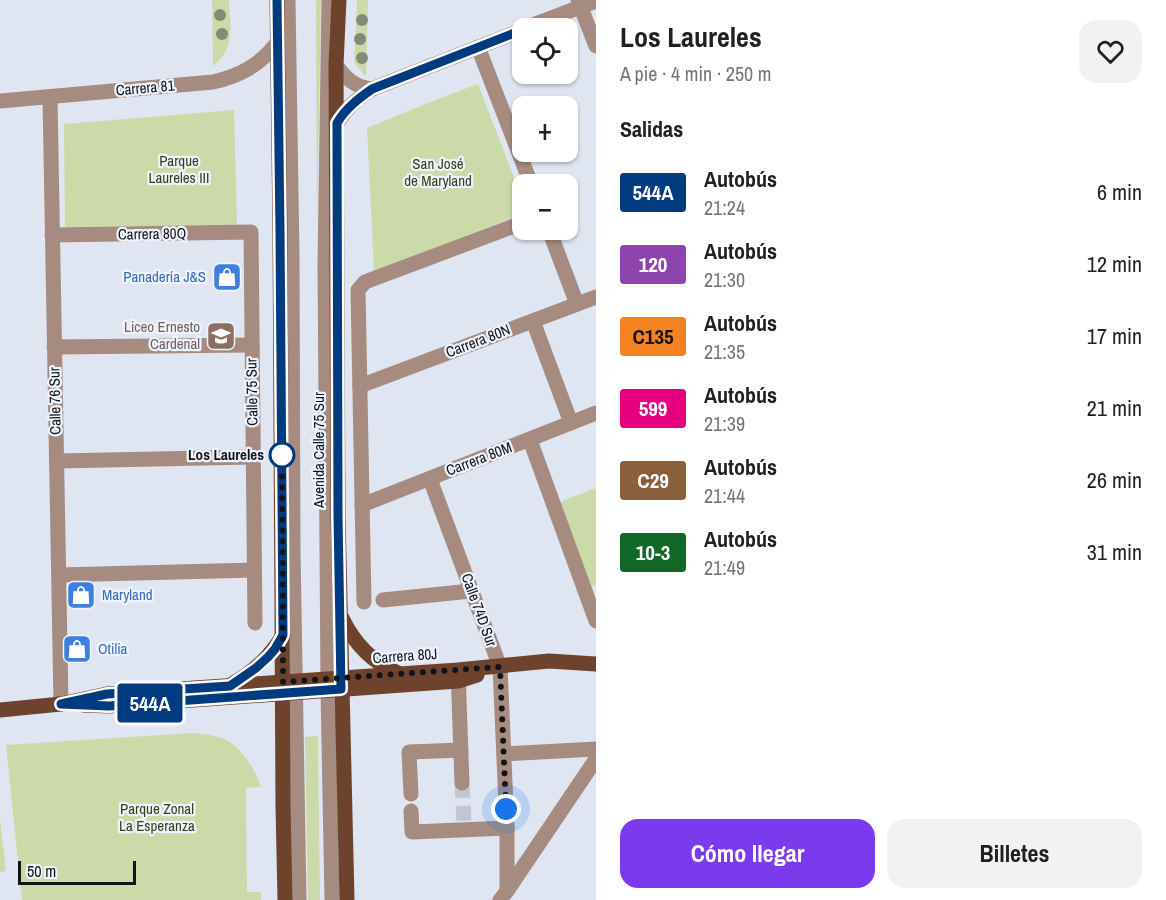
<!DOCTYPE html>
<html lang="es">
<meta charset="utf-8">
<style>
:root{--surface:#fff;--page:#f2f2f2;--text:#202124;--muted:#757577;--accent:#7c3aed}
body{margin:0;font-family:"Archivo Narrow",sans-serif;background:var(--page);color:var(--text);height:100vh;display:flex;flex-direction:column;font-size:22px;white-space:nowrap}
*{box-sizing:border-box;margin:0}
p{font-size:20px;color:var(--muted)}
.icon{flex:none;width:33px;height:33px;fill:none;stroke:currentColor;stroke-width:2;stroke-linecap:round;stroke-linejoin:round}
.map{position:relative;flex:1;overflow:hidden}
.panel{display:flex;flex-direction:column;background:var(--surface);width:570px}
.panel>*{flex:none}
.badge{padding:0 12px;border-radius:4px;font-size:21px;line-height:39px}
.tools{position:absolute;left:512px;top:18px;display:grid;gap:12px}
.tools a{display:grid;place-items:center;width:66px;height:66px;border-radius:12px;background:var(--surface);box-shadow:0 2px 4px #0004;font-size:30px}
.scale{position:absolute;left:18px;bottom:15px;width:118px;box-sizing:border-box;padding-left:6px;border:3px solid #121417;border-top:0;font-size:16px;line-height:21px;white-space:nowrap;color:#121417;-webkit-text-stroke:4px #edf4ff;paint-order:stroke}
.you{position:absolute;width:30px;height:30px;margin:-15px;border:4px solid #fff;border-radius:50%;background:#1a73e8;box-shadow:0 0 0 9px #1a73e833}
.map>.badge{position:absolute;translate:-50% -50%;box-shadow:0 0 0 3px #fff}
h2{padding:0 24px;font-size:22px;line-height:54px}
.round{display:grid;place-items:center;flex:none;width:63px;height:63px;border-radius:18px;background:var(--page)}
.summary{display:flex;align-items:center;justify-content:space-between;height:102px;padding:0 24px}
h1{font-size:28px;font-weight:700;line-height:45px}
.cta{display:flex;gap:12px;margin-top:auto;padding:12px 24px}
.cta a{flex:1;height:69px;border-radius:18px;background:var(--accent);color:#fff;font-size:24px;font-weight:700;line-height:69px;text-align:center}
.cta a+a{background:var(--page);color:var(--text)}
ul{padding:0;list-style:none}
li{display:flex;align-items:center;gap:18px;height:72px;padding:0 24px}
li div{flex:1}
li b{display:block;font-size:22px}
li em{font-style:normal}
li .badge{min-width:66px;font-weight:700;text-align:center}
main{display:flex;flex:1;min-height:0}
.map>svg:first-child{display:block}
</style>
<main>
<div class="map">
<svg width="596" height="900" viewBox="0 0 596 900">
<rect width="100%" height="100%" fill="#e0e6f1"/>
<g fill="#ccd9a9">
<path d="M212,0H229C230,26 236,48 213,66Z"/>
<path d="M316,0H321L317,227Z"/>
<path d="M357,0H368L366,77L354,62Z"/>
<path d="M478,84L522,198V214L374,272L367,128L438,99Z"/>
<path d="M234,110L237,225L65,227L64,124Z"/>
<path d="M596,488V585L588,588L555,504Z"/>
<path d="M192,733C199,734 208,734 215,736C238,741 254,766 261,787L246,788L247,892H261V900H22L6,745Z"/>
<path d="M318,736L320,900H308L305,737Z"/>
<path d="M0,819L6,871L0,872Z"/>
</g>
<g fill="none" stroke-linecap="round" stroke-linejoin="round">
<path stroke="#c1c6d0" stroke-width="15" stroke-dasharray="15 8" stroke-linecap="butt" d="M462,783L464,824"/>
<g stroke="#a68c80" stroke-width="15">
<path d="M288,0L292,256L293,550L299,900"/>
<path d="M329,0L325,263L328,690L332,900"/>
<path d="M578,0L596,46"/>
<path d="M525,28L596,1"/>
<path d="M478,47L531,184"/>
<path d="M336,65C346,79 355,87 372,89"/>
<path d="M50,98L61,704"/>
<path d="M0,101L213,82C240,76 260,65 277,43"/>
<path d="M337,123C347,107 357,99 372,89L522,30"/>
<path d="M549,230L577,304"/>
<path d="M52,235L251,232L255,623"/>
<path d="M533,321L571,423"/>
<path d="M54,347L252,345"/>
<path d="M360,386L596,297"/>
<path d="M530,440L596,621"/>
<path d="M57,461L253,457"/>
<path d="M430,479L500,667L507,828V891"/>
<path d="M362,505L596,413"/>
<path d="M59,575L254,570"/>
<path d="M383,600L471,591"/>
<path d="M364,602L358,290L365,282L522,223"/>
<path d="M458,670L462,783"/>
<path d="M504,754L596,749"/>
<path d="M411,794L409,752L461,750"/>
<path d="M411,811L412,832L507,828"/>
<path d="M500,900L507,891L596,759"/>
</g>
<g stroke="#6e432e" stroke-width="15">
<path d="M277,0L280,232L283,806L285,900"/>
<path d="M339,0L336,65L338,515L347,900"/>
<path d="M342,618C354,643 371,662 398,673"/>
<path d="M232,684C254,671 270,657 283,635"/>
<path d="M83,705L109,706L458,681L477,675"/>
<path d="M0,710L61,704L107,694L458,670L549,661L596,664"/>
</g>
</g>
<g fill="#838b78">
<circle cx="220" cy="15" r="6"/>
<circle cx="362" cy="20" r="6"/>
<circle cx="222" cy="34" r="6"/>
<circle cx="360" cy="39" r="6"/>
<circle cx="362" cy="58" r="6"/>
</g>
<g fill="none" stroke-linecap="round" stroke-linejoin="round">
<g stroke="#fff" stroke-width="14">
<path id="line" d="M277,0L280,232L283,635L275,649L268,657L256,668L230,686L107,694L61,704L109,706L341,689L338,515L337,123C346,108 358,99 372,89L522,30"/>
</g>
<use href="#line" stroke="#003b80" stroke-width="9"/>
<path stroke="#121417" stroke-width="6" stroke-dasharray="0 10.8" d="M282,455L283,682L500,667L506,809"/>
</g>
<defs>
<g id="shop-square" transform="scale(1.5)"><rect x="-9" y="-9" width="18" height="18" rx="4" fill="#3f7fe0" stroke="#edf4ff"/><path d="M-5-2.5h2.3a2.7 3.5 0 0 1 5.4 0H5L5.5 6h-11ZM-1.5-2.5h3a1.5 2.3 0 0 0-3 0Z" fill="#fff"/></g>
<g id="university-square" transform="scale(1.5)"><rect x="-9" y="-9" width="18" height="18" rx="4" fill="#8d6e63" stroke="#edf4ff"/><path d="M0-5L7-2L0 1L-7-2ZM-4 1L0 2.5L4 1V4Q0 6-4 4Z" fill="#fff"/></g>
</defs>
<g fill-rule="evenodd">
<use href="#shop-square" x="227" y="277"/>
<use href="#university-square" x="221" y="336"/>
<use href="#shop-square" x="81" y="595"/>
<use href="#shop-square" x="77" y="649"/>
</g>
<circle fill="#fff" stroke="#003b80" stroke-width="3" cx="282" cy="455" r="12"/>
<g text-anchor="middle" stroke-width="4.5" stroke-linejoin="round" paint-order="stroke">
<g font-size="15" fill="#121417" stroke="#edf4ff">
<text transform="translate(145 88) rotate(-5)" y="5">Carrera 81</text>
<text transform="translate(152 234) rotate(-1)" y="5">Carrera 80Q</text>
<text transform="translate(478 341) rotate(-21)" y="5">Carrera 80N</text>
<text transform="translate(252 392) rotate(-91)" y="5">Calle 75 Sur</text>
<text transform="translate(55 401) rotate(-91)" y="5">Calle 76 Sur</text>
<text transform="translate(319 450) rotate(-90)" y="5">Avenida Calle 75 Sur</text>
<text transform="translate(479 459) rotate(-21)" y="5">Carrera 80M</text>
<text transform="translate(479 610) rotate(70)" y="5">Calle 74D Sur</text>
<text transform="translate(405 656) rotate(-4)" y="5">Carrera 80J</text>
</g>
<g font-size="15" fill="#374015" stroke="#edf4ff">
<text x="179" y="166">Parque<tspan x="179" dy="17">Laureles III</tspan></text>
<text x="438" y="169">San José<tspan x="438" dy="17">de Maryland</tspan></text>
<text x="157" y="814">Parque Zonal<tspan x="157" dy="17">La Esperanza</tspan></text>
</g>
<g font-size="15" fill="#366cbe" stroke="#edf4ff" text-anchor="start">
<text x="206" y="282" text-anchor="end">Panadería J&amp;S</text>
<text x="102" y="600">Maryland</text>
<text x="98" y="654">Otilia</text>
</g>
<g font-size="15" fill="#785e54" stroke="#edf4ff" text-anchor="end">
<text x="200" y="332">Liceo Ernesto<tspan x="200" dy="17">Cardenal</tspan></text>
</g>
<g font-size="15" font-weight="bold" fill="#121417" stroke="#edf4ff" text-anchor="end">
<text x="264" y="460">Los Laureles</text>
</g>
</g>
</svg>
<div class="tools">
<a><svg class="icon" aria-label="locate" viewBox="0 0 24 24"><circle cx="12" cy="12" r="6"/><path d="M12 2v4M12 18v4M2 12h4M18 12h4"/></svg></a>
<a>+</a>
<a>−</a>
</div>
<div class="scale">50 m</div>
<div class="you" style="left:506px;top:809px"></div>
<b class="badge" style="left:150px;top:703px;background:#003b80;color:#fff">544A</b>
</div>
<section class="panel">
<div class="summary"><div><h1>Los Laureles</h1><p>A pie · 4 min · 250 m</p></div><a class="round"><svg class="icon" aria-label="heart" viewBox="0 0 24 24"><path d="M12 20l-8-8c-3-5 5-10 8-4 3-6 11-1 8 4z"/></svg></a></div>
<h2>Salidas</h2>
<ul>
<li><span class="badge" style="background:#003b80;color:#fff">544A</span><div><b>Autobús</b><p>21:24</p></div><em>6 min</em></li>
<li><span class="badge" style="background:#8e44ad;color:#fff">120</span><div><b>Autobús</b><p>21:30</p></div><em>12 min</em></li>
<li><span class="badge" style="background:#f58220;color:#111">C135</span><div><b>Autobús</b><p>21:35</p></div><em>17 min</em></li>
<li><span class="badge" style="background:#e6007e;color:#fff">599</span><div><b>Autobús</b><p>21:39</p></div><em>21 min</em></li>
<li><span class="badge" style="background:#8b5e3c;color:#fff">C29</span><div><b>Autobús</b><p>21:44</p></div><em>26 min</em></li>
<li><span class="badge" style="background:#126628;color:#fff">10-3</span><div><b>Autobús</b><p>21:49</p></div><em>31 min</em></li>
</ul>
<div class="cta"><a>Cómo llegar</a><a>Billetes</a></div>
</section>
</main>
